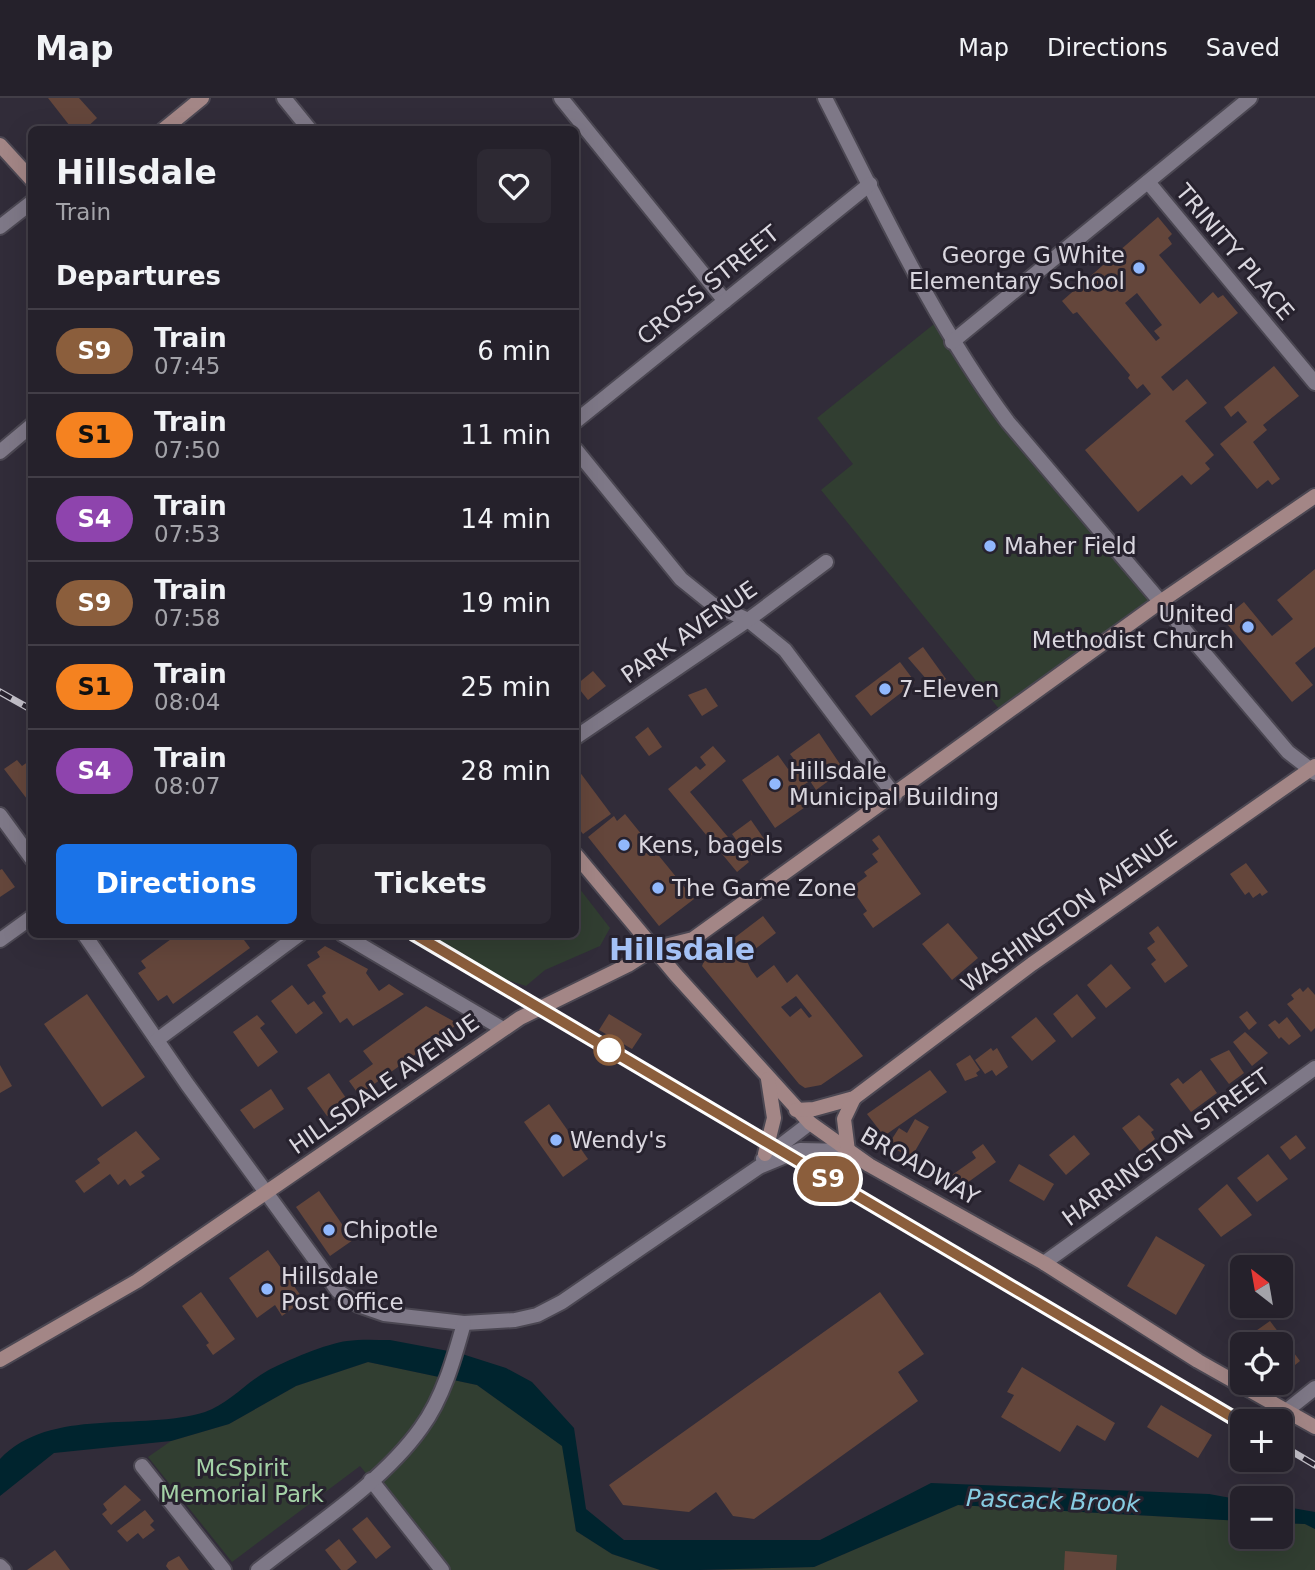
<!DOCTYPE html>
<meta charset="utf-8">
<style>
:root{--surface:#25212b;--page:#2d2933;--text:#f1f3f6;--muted:#a3a3a9;--line:#423e47;--accent:#1a73e8}
body{margin:0;font-family:"DejaVu Sans",sans-serif;background:var(--page);color:var(--text);height:100vh;display:flex;flex-direction:column;font-size:26px;white-space:nowrap}
*{box-sizing:border-box;margin:0}
p{font-size:23px;color:var(--muted)}
.icon{flex:none;width:38px;height:38px;fill:none;stroke:currentColor;stroke-width:2;stroke-linecap:round;stroke-linejoin:round}
.map{position:relative;flex:1;overflow:hidden}
.details{position:absolute;left:28px;top:28px;width:551px;height:812px;display:flex;flex-direction:column;background:var(--surface);border-radius:10px;box-shadow:0 7px 28px #0002,0 0 0 2px var(--line)}
.details>*{flex:none}
.badge{padding:0 14px;border-radius:23px;font-size:24px;line-height:46px}
.needle{width:46px;rotate:329deg}
.controls{position:absolute;left:1230px;top:1157px;display:grid;gap:14px}
.controls a{display:grid;place-items:center;width:63px;height:63px;border-radius:10px;background:var(--surface);box-shadow:0 7px 28px #0002,0 0 0 2px var(--line);font-size:35px}
.map>.badge{position:absolute;translate:-50% -50%;box-shadow:0 0 0 4px #fff}
h2{padding:0 28px;font-size:26px;line-height:63px}
.round{display:grid;place-items:center;flex:none;width:74px;height:74px;border-radius:10px;background:var(--page)}
.summary{display:flex;align-items:center;justify-content:space-between;height:119px;padding:0 28px}
h1{font-size:33px;font-weight:800;line-height:52px}
.cta{display:flex;gap:14px;margin-top:auto;padding:14px 28px}
.cta a{flex:1;height:80px;border-radius:10px;background:var(--accent);color:#fff;font-size:28px;font-weight:800;line-height:80px;text-align:center}
.cta a+a{background:var(--page);color:var(--text)}
ul{padding:0;list-style:none}
li{display:flex;align-items:center;gap:21px;height:84px;padding:0 28px;border-top:2px solid var(--line)}
li div{flex:1}
li b{display:block;font-size:26px}
li em{font-style:normal}
li .badge{min-width:77px;font-weight:700;text-align:center}
header{display:flex;align-items:center;gap:42px;box-sizing:border-box;height:98px;padding:0 35px;background:var(--surface);border-bottom:2px solid var(--line)}
header strong{font-size:33px}
nav{display:flex;gap:38px;margin-inline-start:auto;font-size:24px}
.map>svg:first-child{display:block}
</style>
<header>
<strong>Map</strong>
<nav><a>Map</a><a>Directions</a><a>Saved</a></nav>
</header>
<div class="map">
<svg width="1315" height="1472" viewBox="0 0 1315 1472">
<rect width="100%" height="100%" fill="#312c39"/>
<g fill="#313e31">
<path d="M939,222L952,244L1160,504L1004,617L821,392L853,366L817,320Z"/>
<path d="M576,786L610,830L600,848L545,872L526,888L504,881L429,837L576,836Z"/>
<path d="M368,1264L477,1287L563,1348L576,1433L612,1456L660,1472H445L360,1368L232,1464L148,1359L171,1343L229,1326L296,1288Z"/>
<path d="M958,1407L1242,1423V1438H1281V1425L1305,1426L1315,1431V1472H699L814,1469Z"/>
</g>
<g fill="#00242e">
<path d="M390,1242L459,1255L506,1270L532,1284L574,1330L586,1411L624,1442H820L931,1385L1209,1396L1242,1402V1423L958,1407L814,1469L699,1472H660L612,1456L576,1433L562,1348L477,1287L368,1264L296,1288L229,1326L171,1343L54,1355L0,1398V1361C51,1308 141,1334 205,1314C227,1307 247,1284 267,1273C285,1263 328,1245 347,1243C361,1241 376,1242 390,1242Z"/>
<path d="M1281,1408L1315,1414V1431L1305,1426L1281,1425Z"/>
</g>
<g fill="#64463b" fill-rule="evenodd">
<path d="M48,0H79L97,20L84,32H73Z"/>
<path d="M1158,119L1172,136L1168,140L1172,146L1159,157L1200,206L1213,194L1218,200L1223,197L1238,215L1161,279L1173,293L1187,281L1207,305L1185,323L1214,357L1205,365L1210,371L1191,387L1182,377L1138,414L1085,352L1151,296L1143,286L1137,291L1128,280L1130,277L1077,214L1073,216L1062,203ZM1137,195L1162,227L1154,233L1160,240L1156,243L1125,205Z"/>
<path d="M1274,268L1299,298L1263,327L1267,332L1253,344L1280,381L1272,387L1268,382L1257,391L1220,346L1247,324L1238,313L1231,319L1224,309Z"/>
<path d="M1315,471V549L1295,565L1313,587L1292,604L1223,521L1244,504L1272,538L1293,521L1277,502Z"/>
<path d="M923,549L946,581L934,590L908,560Z"/>
<path d="M900,564L915,584L871,618L855,598Z"/>
<path d="M593,573L606,588L588,602L576,587Z"/>
<path d="M706,590L718,608L702,618L688,597Z"/>
<path d="M648,629L662,649L649,658L635,639Z"/>
<path d="M819,635L844,672L816,692L810,683L800,689L811,705L775,730L742,682L778,657L788,671L796,664L790,656Z"/>
<path d="M713,648L726,663L690,694L749,764L737,774L668,691L696,668L700,672L706,667L700,659Z"/>
<path d="M32,661V698L27,701L4,671L17,662L22,668Z"/>
<path d="M576,669L611,716L583,736L576,727Z"/>
<path d="M625,716L694,801L659,828L588,739L614,718L617,723Z"/>
<path d="M751,722L767,745L748,759L732,736Z"/>
<path d="M879,737L921,796L873,830L863,816L867,813L851,790L867,778L864,774L878,764L872,756L879,751L872,742Z"/>
<path d="M1246,765L1268,794L1262,798L1260,795L1253,800L1249,794L1245,797L1230,776Z"/>
<path d="M2,771L15,789L0,799V772Z"/>
<path d="M763,818L776,835L754,852L757,855L747,863L751,872L757,880L774,867L787,885L797,876L863,958L821,987L805,990L799,986L702,868L704,863ZM796,898L812,918L809,920L801,910L790,919L781,909Z"/>
<path d="M948,825L978,860L952,882L922,846Z"/>
<path d="M1158,828L1188,868L1165,885L1151,866L1156,862L1147,850L1155,844L1149,835Z"/>
<path d="M178,836H252L244,842L250,850L173,906L167,897L158,903L138,875L146,870L141,863Z"/>
<path d="M325,848L368,871L366,875L379,893L389,886L404,896L353,928L347,920L340,925L322,898L326,895L307,867L320,859L317,854Z"/>
<path d="M1111,866L1131,890L1106,910L1087,887Z"/>
<path d="M292,887L308,907L314,903L323,915L296,936L271,903Z"/>
<path d="M1308,889L1315,897V930L1311,934L1287,906L1294,901L1291,897L1300,890L1303,894Z"/>
<path d="M87,896L145,979L102,1009L44,926Z"/>
<path d="M1077,896L1096,920L1072,940L1053,916Z"/>
<path d="M426,908L455,924V928L359,997L349,983L373,966L363,953Z"/>
<path d="M1247,913L1257,925L1249,932L1239,919Z"/>
<path d="M609,916L642,936L632,951L599,932Z"/>
<path d="M257,917L265,926L260,930L278,954L258,969L233,934Z"/>
<path d="M1036,919L1056,943L1032,963L1011,939Z"/>
<path d="M1287,919L1301,938L1289,947L1281,939L1279,941L1268,927L1275,922L1279,926Z"/>
<path d="M1245,934L1268,955L1252,968L1233,944Z"/>
<path d="M991,950L993,953L997,950L1008,969L996,978L992,972L985,976L975,962Z"/>
<path d="M1229,952L1244,975L1229,986L1210,961Z"/>
<path d="M970,957L980,972L976,975L978,978L965,983L956,966Z"/>
<path d="M0,967L12,988L0,995Z"/>
<path d="M930,972L947,994L884,1038L867,1016Z"/>
<path d="M1201,972L1217,995L1191,1014L1170,986L1178,980L1183,986Z"/>
<path d="M329,975L348,1003L327,1018L307,990Z"/>
<path d="M271,991L284,1011L254,1031L240,1012Z"/>
<path d="M549,1006L588,1061L563,1079L524,1024Z"/>
<path d="M1139,1017L1154,1032L1151,1034L1155,1041L1140,1053L1122,1030Z"/>
<path d="M915,1021L929,1029L911,1060L888,1047L899,1030L907,1035Z"/>
<path d="M136,1033L160,1061L141,1074L145,1078L130,1088L125,1081L118,1087L110,1076L84,1095L75,1083L100,1065L97,1061Z"/>
<path d="M1074,1037L1090,1056L1066,1077L1049,1057Z"/>
<path d="M1296,1037L1306,1050L1290,1062L1280,1049Z"/>
<path d="M983,1046L996,1064L960,1090L952,1077L976,1060L972,1054Z"/>
<path d="M1268,1056L1288,1081L1257,1104L1237,1080Z"/>
<path d="M1019,1066L1054,1086L1044,1103L1009,1083Z"/>
<path d="M1227,1086L1252,1117L1221,1139L1198,1111Z"/>
<path d="M319,1093L353,1142L330,1158L296,1109Z"/>
<path d="M1156,1138L1205,1167L1176,1217L1127,1188Z"/>
<path d="M268,1152L304,1202L282,1218L275,1207L257,1220L229,1180Z"/>
<path d="M201,1194L235,1241L213,1257L206,1247L209,1245L182,1208Z"/>
<path d="M880,1194L924,1256L898,1274L918,1303L754,1421L733,1418L716,1394L689,1414L623,1407L609,1387Z"/>
<path d="M1270,1223L1300,1263L1285,1275L1281,1272V1246L1240,1244Z"/>
<path d="M1022,1269L1115,1325L1105,1343L1077,1327L1060,1354L1001,1319L1014,1297L1007,1294Z"/>
<path d="M1161,1307L1212,1337L1198,1360L1147,1329Z"/>
<path d="M125,1387L141,1402L111,1427L102,1416L107,1412L103,1406Z"/>
<path d="M145,1412L154,1423L150,1427L155,1432L143,1441L138,1435L127,1444L117,1433Z"/>
<path d="M367,1419L391,1449L376,1461L352,1431Z"/>
<path d="M339,1441L357,1464L347,1472H341L325,1452Z"/>
<path d="M55,1452L70,1472H27Z"/>
<path d="M1065,1453L1117,1457L1116,1472H1064Z"/>
<path d="M179,1458L189,1472H169L166,1468L168,1464Z"/>
</g>
<g fill="none" stroke-linecap="round" stroke-linejoin="round">
<g stroke="#4b4752" stroke-width="18">
<g id="street">
<path d="M284,0L310,32"/>
<path d="M561,0L725,203"/>
<path d="M825,0C882,111 933,223 1008,324L1288,654L1315,675"/>
<path d="M1148,84L1315,285"/>
<path d="M0,129L32,104"/>
<path d="M952,244L1250,0"/>
<path d="M576,323L870,86"/>
<path d="M576,352L681,481L712,506L748,522L785,552L895,698"/>
<path d="M0,354L32,327"/>
<path d="M576,639L748,522L826,464"/>
<path d="M0,717L32,761"/>
<path d="M84,836L187,986L338,1193L358,1207L384,1216L464,1225L515,1222L537,1217L562,1204L759,1069L800,1052L848,1053"/>
<path d="M342,836L503,931"/>
<path d="M0,842L32,819"/>
<path d="M157,942L300,836"/>
<path d="M763,1061L810,1025"/>
<path d="M1044,1165L1315,970"/>
<path d="M1286,1313L1315,1290"/>
<path d="M142,1368L224,1472"/>
<path d="M371,1382L442,1472"/>
<path d="M0,1468L4,1472"/>
<path d="M258,1472C311,1430 382,1385 421,1330C443,1300 454,1261 464,1225"/>
</g>
</g>
<g stroke="#4b4752" stroke-width="18">
<g id="secondary">
<path d="M163,32L202,0"/>
<path d="M0,47L32,82"/>
<path d="M576,757L676,877L810,1025L869,1067L1044,1165L1198,1263L1315,1329"/>
<path d="M796,1012L814,1011L854,1000L1032,866L1315,668"/>
<path d="M848,1053L844,1021L854,1000"/>
<path d="M765,1056L774,1020L768,981"/>
<path d="M0,1262L137,1183L520,920L628,867L653,851L693,841L1160,504L1315,398"/>
</g>
</g>
<use href="#street" stroke="#7e7887" stroke-width="14"/>
<use href="#secondary" stroke="#a38686" stroke-width="14"/>
<g stroke="#c3c0c9" stroke-width="7">
<g id="rail">
<path d="M0,594L32,612"/>
<path d="M414,836L1242,1325"/>
<path d="M1281,1347L1315,1367"/>
</g>
</g>
<use href="#rail" stroke="#27222e" stroke-width="4.5" stroke-dasharray="13" stroke-linecap="butt"/>
</g>
<g fill="none" stroke-linecap="round" stroke-linejoin="round">
<g stroke="#fff" stroke-width="16">
<path id="line" d="M414,836L1242,1325"/>
</g>
<use href="#line" stroke="#8b5e3c" stroke-width="10"/>
</g>
<g fill="#91b8fd" stroke="#27222e" stroke-width="2.5">
<circle cx="1139" cy="170" r="7"/>
<circle cx="990" cy="448" r="7"/>
<circle cx="1248" cy="529" r="7"/>
<circle cx="885" cy="591" r="7"/>
<circle cx="775" cy="686" r="7"/>
<circle cx="624" cy="747" r="7"/>
<circle cx="658" cy="790" r="7"/>
<circle cx="556" cy="1042" r="7"/>
<circle cx="329" cy="1132" r="7"/>
<circle cx="267" cy="1191" r="7"/>
</g>
<circle fill="#fff" stroke="#8b5e3c" stroke-width="3.5" cx="609" cy="952" r="14"/>
<g text-anchor="middle" stroke-width="6" stroke-linejoin="round" paint-order="stroke">
<g font-size="23" fill="#dad7df" stroke="#27222e">
<text transform="translate(1235 154) rotate(50)" y="8">TRINITY PLACE</text>
<text transform="translate(708 187) rotate(-39)" y="8">CROSS STREET</text>
<text transform="translate(689 534) rotate(-35)" y="8">PARK AVENUE</text>
<text transform="translate(1069 813) rotate(-36)" y="8">WASHINGTON AVENUE</text>
<text transform="translate(384 986) rotate(-35)" y="8">HILLSDALE AVENUE</text>
<text transform="translate(1166 1049) rotate(-36)" y="8">HARRINGTON STREET</text>
<text transform="translate(920 1068) rotate(30)" y="8">BROADWAY</text>
</g>
<g font-size="23" fill="#dad7df" stroke="#27222e" text-anchor="start">
<text x="1125" y="165" text-anchor="end">George G White<tspan x="1125" dy="26">Elementary School</tspan></text>
<text x="1004" y="456">Maher Field</text>
<text x="1234" y="524" text-anchor="end">United<tspan x="1234" dy="26">Methodist Church</tspan></text>
<text x="899" y="599">7-Eleven</text>
<text x="789" y="681">Hillsdale<tspan x="789" dy="26">Municipal Building</tspan></text>
<text x="638" y="755">Kens, bagels</text>
<text x="672" y="798">The Game Zone</text>
<text x="570" y="1050">Wendy's</text>
<text x="343" y="1140">Chipotle</text>
<text x="281" y="1186">Hillsdale<tspan x="281" dy="26">Post Office</tspan></text>
</g>
<g font-size="23" fill="#a4d1a6" stroke="#27222e">
<text x="242" y="1378">McSpirit<tspan x="242" dy="26">Memorial Park</tspan></text>
</g>
<g font-size="24" font-style="italic" fill="#87cce2" stroke="#27222e">
<text transform="translate(1053 1403) rotate(2)" y="8">Pascack Brook</text>
</g>
<g font-size="30" font-weight="bold" fill="#a4c1f5" stroke="#27222e">
<text x="682" y="862">Hillsdale</text>
</g>
</g>
</svg>
<div class="controls">
<a><svg class="needle" viewBox="-14 -14 28 28"><path d="M0-13l5 13h-10z" fill="#e53935"/><path d="M0 13l5-13h-10z" fill="#a3a3a9"/></svg></a>
<a><svg class="icon" aria-label="locate" viewBox="0 0 24 24"><circle cx="12" cy="12" r="6"/><path d="M12 2v4M12 18v4M2 12h4M18 12h4"/></svg></a>
<a>+</a>
<a>−</a>
</div>
<b class="badge" style="left:828px;top:1081px;background:#8b5e3c;color:#fff">S9</b>
<section class="details">
<div class="summary"><div><h1>Hillsdale</h1><p>Train</p></div><a class="round"><svg class="icon" aria-label="heart" viewBox="0 0 24 24"><path d="M12 20l-8-8c-3-5 5-10 8-4 3-6 11-1 8 4z"/></svg></a></div>
<h2>Departures</h2>
<ul>
<li><span class="badge" style="background:#8b5e3c;color:#fff">S9</span><div><b>Train</b><p>07:45</p></div><em>6 min</em></li>
<li><span class="badge" style="background:#f58220;color:#111">S1</span><div><b>Train</b><p>07:50</p></div><em>11 min</em></li>
<li><span class="badge" style="background:#8e44ad;color:#fff">S4</span><div><b>Train</b><p>07:53</p></div><em>14 min</em></li>
<li><span class="badge" style="background:#8b5e3c;color:#fff">S9</span><div><b>Train</b><p>07:58</p></div><em>19 min</em></li>
<li><span class="badge" style="background:#f58220;color:#111">S1</span><div><b>Train</b><p>08:04</p></div><em>25 min</em></li>
<li><span class="badge" style="background:#8e44ad;color:#fff">S4</span><div><b>Train</b><p>08:07</p></div><em>28 min</em></li>
</ul>
<div class="cta"><a>Directions</a><a>Tickets</a></div>
</section>
</div>
